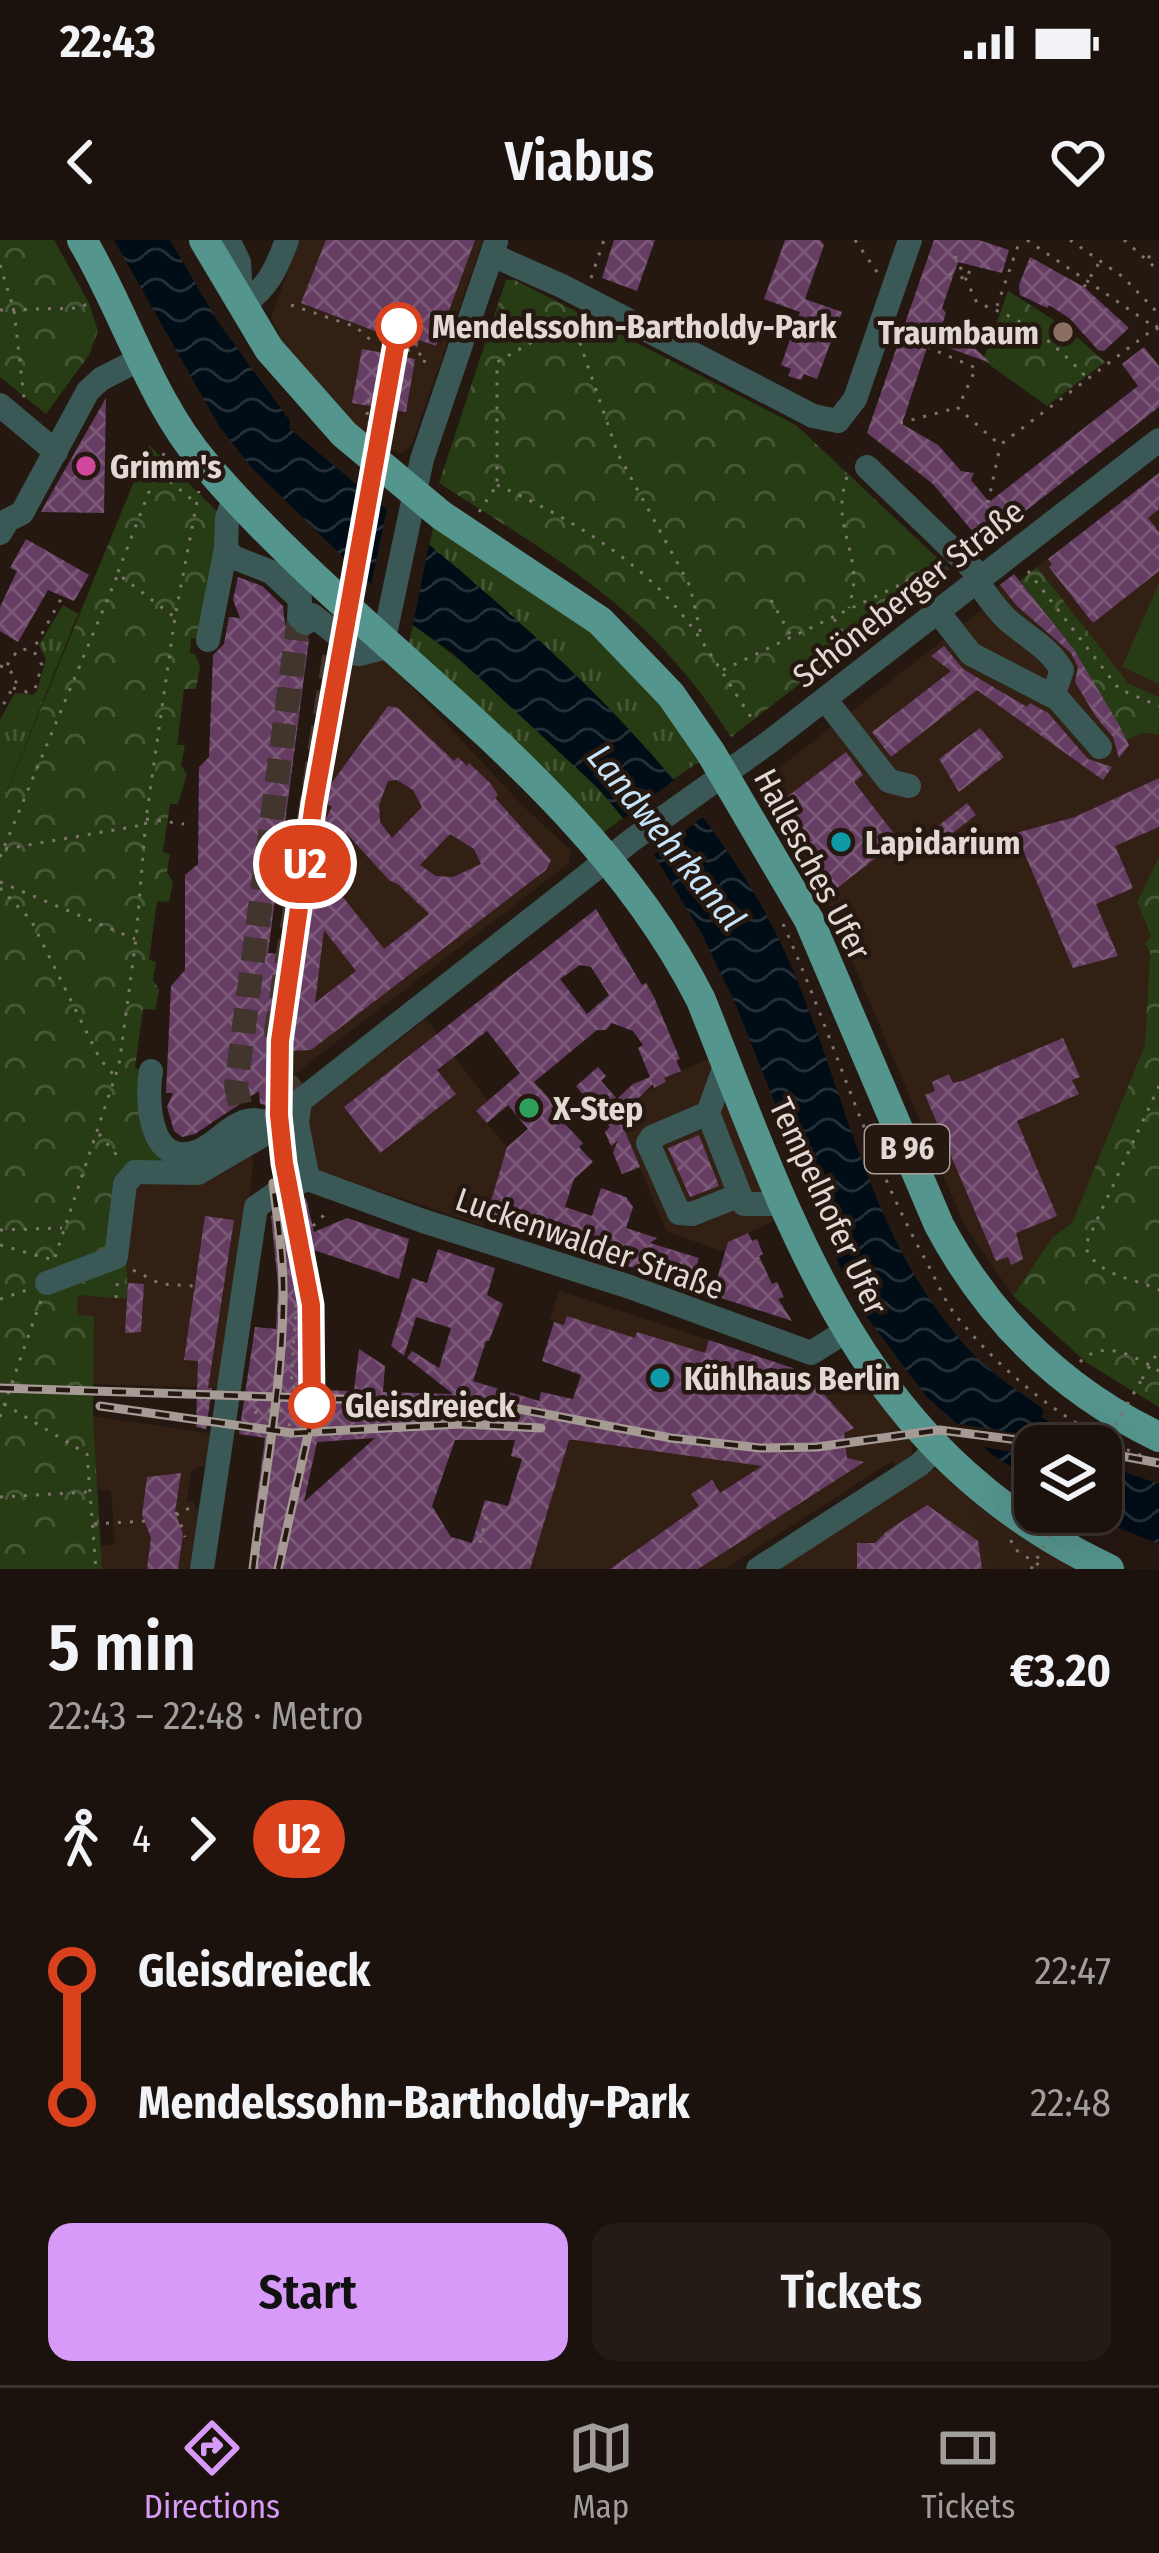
<!DOCTYPE html>
<meta charset="utf-8">
<style>
:root{--surface:#1c120d;--page:#251b16;--text:#f1f3f6;--muted:#a09e9d;--line:#3a322e;--accent:#d89af8}
body{margin:0;font-family:"Fira Sans Condensed",sans-serif;background:var(--page);color:var(--text);height:100vh;display:flex;flex-direction:column;font-size:45px;white-space:nowrap}
*{box-sizing:border-box;margin:0}
p{font-size:39px;color:var(--muted)}
.icon{flex:none;width:66px;height:66px;fill:none;stroke:currentColor;stroke-width:2;stroke-linecap:round;stroke-linejoin:round}
.map{position:relative;height:1329px;overflow:hidden}
.drawer{display:flex;flex-direction:column;background:var(--surface);flex:1}
.drawer>*{flex:none}
.badge{padding:0 24px;border-radius:39px;font-size:42px;line-height:78px}
.tools{position:absolute;left:1014px;top:1185px;display:grid;gap:24px}
.tools a{display:grid;place-items:center;width:108px;height:108px;border-radius:24px;background:var(--surface);box-shadow:0 12px 48px #0002,0 0 0 3px var(--line);font-size:60px}
.map>.badge{position:absolute;translate:-50% -50%;box-shadow:0 0 0 6px #fff}
.legs{display:flex;align-items:center;gap:18px;height:132px;padding:0 48px;font-size:39px}
.legs p{margin-inline-start:auto}
.headline{display:flex;align-items:center;justify-content:space-between;height:204px;padding:0 48px}
h1{font-size:66px;font-weight:600;line-height:90px}
.cta{display:flex;gap:24px;margin-top:auto;padding:24px 48px}
.cta a{flex:1;height:138px;border-radius:24px;background:var(--accent);color:#111;font-size:48px;font-weight:600;line-height:138px;text-align:center}
.cta a+a{background:var(--page);color:var(--text)}
ul{padding:0 48px;list-style:none}
li{display:flex;align-items:center;gap:42px;height:132px;font-size:45px}
li i{display:grid;place-items:center;width:18px;height:100%;margin:0 15px;background:currentColor}
li i::after{content:'';width:30px;height:30px;margin:-15px;border:9px solid;border-radius:50%;background:var(--surface)}
li p{margin-inline-start:auto}
li:first-child i{background:linear-gradient(#0000 50%,currentColor 0)}
li:last-child i{background:linear-gradient(currentColor 50%,#0000 0)}
.status{display:flex;justify-content:space-between;align-items:center;height:84px;padding:0 60px;background:var(--surface);direction:ltr}
.status svg{height:33px;fill:currentColor}
header{display:flex;justify-content:space-between;align-items:center;height:156px;padding:0 48px;background:var(--surface);font-size:54px;font-weight:600}
.menu{display:flex;justify-content:space-around;align-items:center;height:168px;border-top:3px solid var(--line);background:var(--surface);font-size:33px;color:var(--muted)}
.menu a{display:grid;justify-items:center;gap:6px}
.menu .selected{color:var(--accent)}
.map>svg:first-child{display:block}
</style>
<div class="status"><b>22:43</b><svg viewBox="0 0 49 12"><path d="M0 12V9h3v3zM5 12V6h3v6zM10 12V3h3v9zM15 12V0h3v12zM26 1h20v11H26zM47 4h2v5h-2z"/></svg></div>
<header><svg class="icon" aria-label="back" viewBox="0 0 24 24"><path d="M15 5l-7 7 7 7"/></svg>Viabus<svg class="icon" aria-label="heart" viewBox="0 0 24 24"><path d="M12 20l-8-8c-3-5 5-10 8-4 3-6 11-1 8 4z"/></svg></header>
<div class="map">
<svg width="1159" height="1329" viewBox="0 0 1159 1329">
<defs>
<pattern id="grass-tufts" width="24" height="20" patternUnits="userSpaceOnUse" patternTransform="scale(3)"><rect width="24" height="20" fill="#273b14"/><path d="M3 7l-1-3M5 7V3M7 7l1-3M15 17l-1-3M17 17v-4M19 17l1-3" fill="none" stroke="#465735"/></pattern>
<pattern id="park-crowns" width="20" height="18" patternUnits="userSpaceOnUse" patternTransform="scale(3)"><rect width="20" height="18" fill="#273b14"/><path d="M2 6a3 3 0 1 1 6 0M12 15a3 3 0 1 1 6 0" fill="none" stroke="#465735"/></pattern>
<pattern id="water-waves" width="16" height="10" patternUnits="userSpaceOnUse" patternTransform="scale(3)"><rect width="16" height="10" fill="#000c16"/><path d="M0 5q4-4 8 0t8 0" fill="none" stroke="#252f37"/></pattern>
<pattern id="building-cross-hatch" width="8" height="8" patternUnits="userSpaceOnUse" patternTransform="scale(3)"><rect width="8" height="8" fill="#653d63"/><path d="M0 0l8 8M0 8l8-8" fill="none" stroke="#7b5878"/></pattern>
</defs>
<rect width="100%" height="100%" fill="#251811"/>
<g fill="#322015">
<path d="M299,0H483L412,204L401,214L388,208L383,212L359,191L276,98L280,94L271,78Z"/>
<path d="M1159,233V457L1129,444L1037,327Z"/>
<path d="M1014,334L1073,408L1118,483L1143,493L1159,494V617L1137,662L1151,696L1145,704L1150,712L1145,805L1072,984L1052,998L1013,1056L964,984L830,669L757,545L1001,355L996,348Z"/>
<path d="M383,416L519,562L571,611L569,623L291,837L295,766L322,538L346,423Z"/>
<path d="M426,779L488,861L477,872L507,907L484,986L337,937L315,936L305,872Z"/>
<path d="M712,818L777,980L736,998L731,1014L667,992L640,928L622,934L605,892L645,852L665,843L664,838Z"/>
<path d="M248,909L253,919L249,967L220,1148L93,1144L94,1077L77,1075L78,1054L126,1059L130,955L141,943Z"/>
<path d="M559,1051L709,1100L683,1189L756,1196L780,1124L874,1156L912,1200V1219L897,1228L892,1221L725,1329H530L569,1200L624,1104L550,1080Z"/>
<path d="M93,1176L214,1194L210,1223L191,1231L187,1262H193L202,1280L194,1329H102L100,1306L115,1304L111,1250H96Z"/>
<path d="M930,1229L938,1231L999,1277L1082,1329H780Z"/>
</g>
<g fill="url(#grass-tufts)">
<path d="M433,287L594,394L648,447L699,522L672,540L606,466L459,329L429,307Z"/>
<path d="M63,365L78,374L0,568V480L15,453L33,455L37,451L46,419L39,405Z"/>
<path d="M413,385C484,436 567,510 623,578L604,592L409,403Z"/>
</g>
<g fill="url(#park-crowns)">
<path d="M0,0H54L89,63L98,91L89,115L46,174L0,137Z"/>
<path d="M506,40H515L796,185L949,329L731,497C650,369 562,322 439,243Z"/>
<path d="M1008,51L1068,89L1105,122L1047,166L983,120Z"/>
<path d="M149,205L220,274L199,399L191,398L190,413L195,414L200,426L196,449H184L177,505H185L181,525L187,534L178,564H170L163,612L170,614L167,632L173,642L169,662L157,661L149,720L156,722L153,740L159,750L155,770L143,769L135,827L141,831L167,917L135,948L127,963V1059L78,1055L77,1075L94,1076L93,1176L102,1329H0V568Z"/>
<path d="M1037,327L1129,444L1159,457V494L1143,493L1126,500L1073,408L1020,341Z"/>
<path d="M1159,617V1167L1087,1123L1013,1056L1052,998L1072,983L1145,805L1150,712L1145,704L1151,696L1137,662Z"/>
</g>
<path fill="#273b14" d="M1159,343V444L1122,427Z"/>
<g fill="url(#water-waves)">
<path d="M114,0H170L218,82L290,181L289,188C453,327 637,461 751,648C842,796 850,984 973,1114C994,1136 1020,1152 1044,1170L1041,1177L1078,1198L1075,1202L1081,1206H1035V1242L991,1214L926,1156L863,1072L841,1029L736,765L702,694L656,618L600,550L454,414L413,385L253,229L219,186Z"/>
<path d="M1101,1218L1127,1233L1159,1244V1304L1097,1279L1093,1272H1101Z"/>
</g>
<g fill="#251811">
<path d="M388,264L430,300L413,385L397,377L370,350Z"/>
<path d="M678,537L707,574L649,618L620,581Z"/>
<path d="M949,1182L1087,1205V1206H1035V1216L971,1205Z"/>
</g>
<g fill="url(#building-cross-hatch)" fill-rule="evenodd">
<path d="M326,0H475L436,106L419,100L417,107L301,63Z"/>
<path d="M614,0H655L637,51L602,38Z"/>
<path d="M785,0H820L824,5L805,59L842,72L817,139L804,134L801,140L788,136L791,129L781,125L800,72L764,59Z"/>
<path d="M934,0H979L1009,10L1002,33L958,22L942,68L946,73L940,91L967,101L991,123L929,101L902,184L938,205L961,231L974,233L971,240L989,262L1138,146L1122,124L1144,107L1159,126V167L983,304L933,244L867,193Z"/>
<path d="M1030,17L1084,47L1129,88L1104,111L1098,110L1069,78L1049,65L1047,68L1020,55L1019,45Z"/>
<path d="M362,109L415,119L406,172L352,163Z"/>
<path d="M106,158L104,273L41,272L47,261Z"/>
<path d="M1159,233V269L1148,278L1159,292V331L1093,383L1049,327L1052,324L1048,319Z"/>
<path d="M26,299L89,335L74,361L48,350L18,402L0,391V367L17,331L10,328Z"/>
<path d="M1014,334L1073,408L1118,483L1129,505L1119,518L1113,497L1096,477L1075,442L1078,427L1071,413L1017,366L1000,345Z"/>
<path d="M238,337L262,346L283,366L285,385L295,396L309,399L268,713L304,716L321,587L332,567L320,559L388,466L398,468L454,521L458,517L467,526L469,523L491,544L498,555L495,558L551,620L546,630L311,810L292,811L290,848L282,867L260,864L259,851L195,894L182,897L174,891L167,867L173,853H166L171,746L185,730V635L198,624L199,527L209,517L213,415L224,404L229,377L240,378L233,360ZM397,540L413,550L422,567L392,598L380,582L379,565L388,541ZM347,594L389,640L399,645L429,674L384,709L339,652ZM450,594L474,609L481,624L453,637L436,636L420,625ZM324,690L356,731L315,763Z"/>
<path d="M944,406L963,429L1027,467L1030,463L1048,473L1088,519L1112,527L1103,540L977,450L891,517L872,492L951,431L931,416Z"/>
<path d="M980,488L1004,517L959,552L939,519Z"/>
<path d="M846,512L863,535L854,542L899,600L837,648L792,589L786,594L771,569Z"/>
<path d="M1159,538V587L1115,606L1133,648L1096,664L1118,716L1073,728L1016,593L1075,577Z"/>
<path d="M967,563L976,575L932,609L923,598Z"/>
<path d="M596,669L642,745L646,743L654,757L680,819L676,820L681,831L664,838L666,842L654,848L653,844L619,877L640,927L622,934L613,913L618,900L611,906L605,892L610,887L582,860L585,857L576,846L598,827L606,836L601,841L617,859L633,844L650,837L638,808L643,805L633,791L612,783L606,790H597L534,842L555,865L551,869L583,903L579,907L593,922L574,939L565,967L592,976L601,948L626,957L633,967L626,988L657,998L650,1003L699,1018L690,1047L486,978L507,907L528,889L508,865L487,883L476,871L520,833L487,791L437,830L456,854L380,913L344,867ZM580,725L591,727L609,755L587,774L560,739Z"/>
<path d="M1063,798L1080,837L1072,840L1079,854L1017,881L1057,976L1016,993L1023,1019L1011,1025L1008,1017L996,1021L925,855L935,851L932,842L949,834L953,843L962,841Z"/>
<path d="M699,895L719,946L690,957L668,908Z"/>
<path d="M306,958L314,992L347,978L409,999L399,1039L308,1008L317,1050L319,1150L354,1151L359,1109L385,1126L383,1152L453,1154L407,1118L412,1111L439,1128L451,1088L416,1077L404,1116L391,1106L412,1038L427,1043L438,1009L495,1028L487,1055L503,1064L489,1101H486L473,1141L539,1161L541,1152L573,1159L581,1135L542,1121L554,1082L564,1085L567,1076L635,1098L637,1092L705,1113L709,1100L804,1132L854,1188L844,1193L847,1218L864,1222L698,1329H610L699,1266L691,1254L712,1240L720,1253L762,1226L575,1200H569L530,1329H257L263,1290L253,1288L265,1198L239,1194L255,1087L276,1089L278,1045L271,976ZM375,1198L304,1262L317,1202ZM455,1200H515L511,1216L522,1219L508,1266L485,1260L472,1303L451,1297L432,1266Z"/>
<path d="M205,976L234,980L208,1148H212L206,1189L196,1187L198,1121L184,1120Z"/>
<path d="M748,993L752,1001L757,999L763,1014L759,1016L772,1044L777,1042L784,1057L778,1059L792,1081L718,1057L723,1041L717,1039L728,1002Z"/>
<path d="M128,1043L144,1044L141,1092L125,1093Z"/>
<path d="M181,1233L175,1272L183,1294L178,1329H147L151,1298L142,1275L147,1237Z"/>
<path d="M927,1265L978,1301L982,1329H857V1303H875L887,1291Z"/>
</g>
<g fill="none" stroke-linecap="round" stroke-linejoin="round">
<g stroke="#41352e" stroke-width="24" stroke-dasharray="24 12" stroke-linecap="butt">
<path d="M300,861L280,834L276,791L336,404"/>
<path d="M240,864L236,846L299,377"/>
</g>
<g stroke="#7f746e" stroke-width="3" stroke-dasharray="3 9" stroke-linecap="butt">
<path d="M855,0L879,35"/>
<path d="M1027,0L1159,90"/>
<path d="M1070,0L1123,37L1159,74"/>
<path d="M1124,0L1159,31"/>
<path d="M955,16L977,63C1027,80 1052,101 1088,139"/>
<path d="M1148,18L1156,9"/>
<path d="M0,25L14,70L24,158"/>
<path d="M949,34L967,39L972,23"/>
<path d="M591,38L604,0"/>
<path d="M1084,47L1099,23"/>
<path d="M291,65L356,87L375,104"/>
<path d="M997,66L1020,0"/>
<path d="M0,70L79,68L87,64"/>
<path d="M572,80L618,214L690,346L702,399"/>
<path d="M927,107L976,128L958,168L1000,205L1159,85"/>
<path d="M407,110L426,116L422,129"/>
<path d="M369,160L366,182L391,187L396,165"/>
<path d="M900,183L956,168"/>
<path d="M164,213L157,231L195,262"/>
<path d="M847,237C833,279 852,299 854,338C854,348 851,358 849,368"/>
<path d="M497,245C560,273 629,313 675,366C706,402 728,444 755,483"/>
<path d="M988,263L1000,207"/>
<path d="M479,272L497,245V122L571,80"/>
<path d="M1028,331L1119,449L1159,466"/>
<path d="M118,332L157,231L146,217"/>
<path d="M771,360L791,396"/>
<path d="M834,379L853,408"/>
<path d="M7,425L18,410L31,409"/>
<path d="M0,426L8,428L17,440L0,471"/>
<path d="M723,430L941,325"/>
<path d="M13,448L27,452L35,449L42,425L33,410L61,359"/>
<path d="M146,579L184,584"/>
<path d="M5,609L143,585"/>
<path d="M0,617L118,334L173,376"/>
<path d="M0,642L135,699"/>
<path d="M0,648L31,680L100,819L113,834"/>
<path d="M783,684C833,796 867,914 926,1021C936,1039 944,1061 957,1077C1006,1137 1073,1191 1146,1217"/>
<path d="M1159,846L1085,1006C1097,1037 1132,1037 1159,1050"/>
<path d="M99,894L120,919"/>
<path d="M279,909L285,928"/>
<path d="M285,969C290,1005 305,1034 297,1071"/>
<path d="M313,986L329,970"/>
<path d="M0,990L62,988"/>
<path d="M0,1005L50,1019"/>
<path d="M290,1005L297,1050L291,1147L297,1148L296,1178L294,1171"/>
<path d="M55,1017L119,825L136,699L146,579L175,377L199,251"/>
<path d="M133,1030L161,1044L194,1046"/>
<path d="M116,1058L118,1036"/>
<path d="M0,1059L27,1050"/>
<path d="M1080,1122C1103,1098 1135,1116 1159,1131"/>
<path d="M1142,1139L1159,1110"/>
<path d="M4,1164L87,1214L96,1329"/>
<path d="M256,1170L289,1171L291,1147"/>
<path d="M296,1171L301,1172L302,1159"/>
<path d="M0,1177L41,1060"/>
<path d="M276,1184L304,1186"/>
<path d="M255,1186L256,1158"/>
<path d="M1101,1209L1103,1206"/>
<path d="M0,1257L89,1252"/>
<path d="M177,1273L185,1297"/>
<path d="M175,1274L190,1268"/>
<path d="M94,1284L145,1281"/>
<path d="M1011,1300L1013,1308L1045,1329"/>
<path d="M480,1303L487,1274"/>
<path d="M257,1329L262,1290"/>
</g>
<g stroke="#3a5855" stroke-width="24">
<path d="M228,0L239,22L241,58"/>
<path d="M492,15L562,46L813,176L838,181L855,159L910,0"/>
<path d="M242,66C268,47 276,30 287,0"/>
<path d="M0,165L56,212"/>
<path d="M867,227L982,338"/>
<path d="M0,293L8,280L22,273L88,151L101,139L142,118"/>
<path d="M226,308L233,317L271,332L300,359L299,377"/>
<path d="M977,342C987,355 997,371 1010,382C1029,398 1049,408 1062,430L1053,456"/>
<path d="M938,372L971,414L1058,459L1100,507"/>
<path d="M305,383L312,375L338,395L353,390L378,402L384,399L422,219L496,2"/>
<path d="M208,400L226,308L227,278L235,256"/>
<path d="M344,412L360,414L391,406"/>
<path d="M825,459L889,541L909,546"/>
<path d="M726,823L708,873L740,955L744,964H782"/>
<path d="M151,831C146,861 149,927 196,912C215,906 232,881 253,880C262,880 271,884 281,884"/>
<path d="M708,873L652,897L648,903L679,973L692,974L740,955"/>
<path d="M308,939L297,883L300,861L632,600L768,503L1159,200"/>
<path d="M308,939L423,981L630,1047L811,1113L846,1091"/>
<path d="M47,1043L116,1017L125,944L135,932L198,933L282,884L297,883"/>
<path d="M202,1329L256,967L282,949L308,939"/>
<path d="M758,1329L919,1225L936,1209"/>
</g>
<g stroke="#54958e" stroke-width="30">
<path d="M82,0C125,72 150,160 205,224C363,409 589,538 701,760C795,996 861,1212 1109,1329"/>
<path d="M204,0L269,109L344,194L441,275L600,381L671,455L711,513L809,680L939,985C989,1079 1063,1151 1159,1197"/>
</g>
<g stroke="#a59b94" stroke-width="9">
<g id="rail">
<path d="M0,1148L493,1164L671,1198L760,1208L817,1207L940,1190L1065,1206"/>
<path d="M100,1166L292,1193L461,1184L541,1188"/>
<path d="M1101,1212L1159,1223"/>
<path d="M253,1329C263,1241 282,1152 283,1062C284,1022 278,983 273,943"/>
<path d="M278,1329L309,1190L313,1138L308,1037L283,923L279,875L280,801L314,563L397,92"/>
</g>
</g>
<use href="#rail" stroke="#251811" stroke-width="4.5" stroke-dasharray="14" stroke-linecap="butt"/>
<g stroke="#7f746e" stroke-width="3" stroke-dasharray="3 9" stroke-linecap="butt">
<path d="M1103,1206L1142,1139"/>
<path d="M1031,1329L1064,1272"/>
</g>
</g>
<g fill="none" stroke-linecap="round" stroke-linejoin="round">
<g stroke="#fff" stroke-width="27">
<path id="line-1" d="M312,1165L311,1065L284,923L279,875L280,801L314,563L399,86"/>
</g>
<use href="#line-1" stroke="#da421e" stroke-width="18"/>
</g>
<g fill="#fff" stroke="#da421e" stroke-width="6">
<circle cx="399" cy="86" r="21"/>
<circle cx="312" cy="1165" r="21"/>
</g>
<circle fill="#8d6e63" stroke="#251811" stroke-width="4.5" cx="1063" cy="92" r="12"/>
<circle fill="#d1479c" stroke="#251811" stroke-width="4.5" cx="86" cy="226" r="12"/>
<g fill="#0f9aa8" stroke="#251811" stroke-width="4.5">
<circle cx="841" cy="602" r="12"/>
<circle cx="660" cy="1138" r="12"/>
</g>
<circle fill="#2e9e5b" stroke="#251811" stroke-width="4.5" cx="529" cy="868" r="12"/>
<g text-anchor="middle" stroke-width="9" stroke-linejoin="round" paint-order="stroke">
<rect fill="#251811" stroke="#a99f99" stroke-width="3" x="865" y="885" width="84" height="48" rx="9"/>
<g font-size="30" font-weight="bold" fill="#e2d9d3">
<text x="907" y="919">B 96</text>
</g>
<g font-size="33" font-weight="bold" fill="#e2d9d3" stroke="#251811" text-anchor="start">
<text x="432" y="98">Mendelssohn-Bartholdy-Park</text>
<text x="345" y="1177">Gleisdreieck</text>
</g>
<g font-size="33" font-weight="bold" fill="#e2d9d3" stroke="#251811" text-anchor="start">
<text x="1039" y="104" text-anchor="end">Traumbaum</text>
<text x="110" y="238">Grimm's</text>
<text x="865" y="614">Lapidarium</text>
<text x="553" y="880">X-Step</text>
<text x="684" y="1150">Kühlhaus Berlin</text>
</g>
<g font-size="33" fill="#e2d9d3" stroke="#251811">
<text transform="translate(908 353) rotate(-38)" y="12">Schöneberger Straße</text>
<text transform="translate(813 624) rotate(62)" y="12">Hallesches Ufer</text>
<text transform="translate(829 966) rotate(65)" y="12">Tempelhofer Ufer</text>
<text transform="translate(590 1003) rotate(19)" y="12">Luckenwalder Straße</text>
</g>
<g font-size="36" font-style="italic" fill="#c5e4f9" stroke="#251811">
<text transform="translate(667 597) rotate(51)" y="13">Landwehrkanal</text>
</g>
</g>
</svg>
<div class="tools">
<a><svg class="icon" aria-label="layers" viewBox="0 0 24 24"><path d="M12 4l9 5-9 5-9-5zM3 14l9 5 9-5"/></svg></a>
</div>
<b class="badge" style="left:305px;top:624px;background:#da421e;color:#fff">U2</b>
</div>
<section class="drawer">
<div class="headline"><div><h1>5 min</h1><p>22:43 – 22:48 · Metro</p></div><b>€3.20</b></div>
<div class="legs"><svg class="icon" aria-label="walk" viewBox="0 0 24 24"><circle cx="13" cy="4" r="2"/><path d="M13 8l-2 6 4 7M11 14l-3 7M7 12l3-4h3l4 4"/></svg>4<svg class="icon" aria-label="forward" viewBox="0 0 24 24"><path d="M9 5l7 7-7 7"/></svg><b class="badge" style="background:#da421e;color:#fff">U2</b></div>
<ul>
<li><i style="color:#da421e"></i><b>Gleisdreieck</b><p>22:47</p></li>
<li><i style="color:#da421e"></i><b>Mendelssohn-Bartholdy-Park</b><p>22:48</p></li>
</ul>
<div class="cta"><a>Start</a><a>Tickets</a></div>
</section>
<nav class="menu">
<a class="selected"><svg class="icon" aria-label="directions" viewBox="0 0 24 24"><path d="M12 3l9 9-9 9-9-9zM9 14v-3h6M13 9l2 2-2 2"/></svg>Directions</a>
<a><svg class="icon" aria-label="map" viewBox="0 0 24 24"><path d="M3 6l6-2 6 2 6-2v14l-6 2-6-2-6 2zM9 4v14M15 6v14"/></svg>Map</a>
<a><svg class="icon" aria-label="tickets" viewBox="0 0 24 24"><path d="M3 7h18v10H3zM15 7v10"/></svg>Tickets</a>
</nav>
